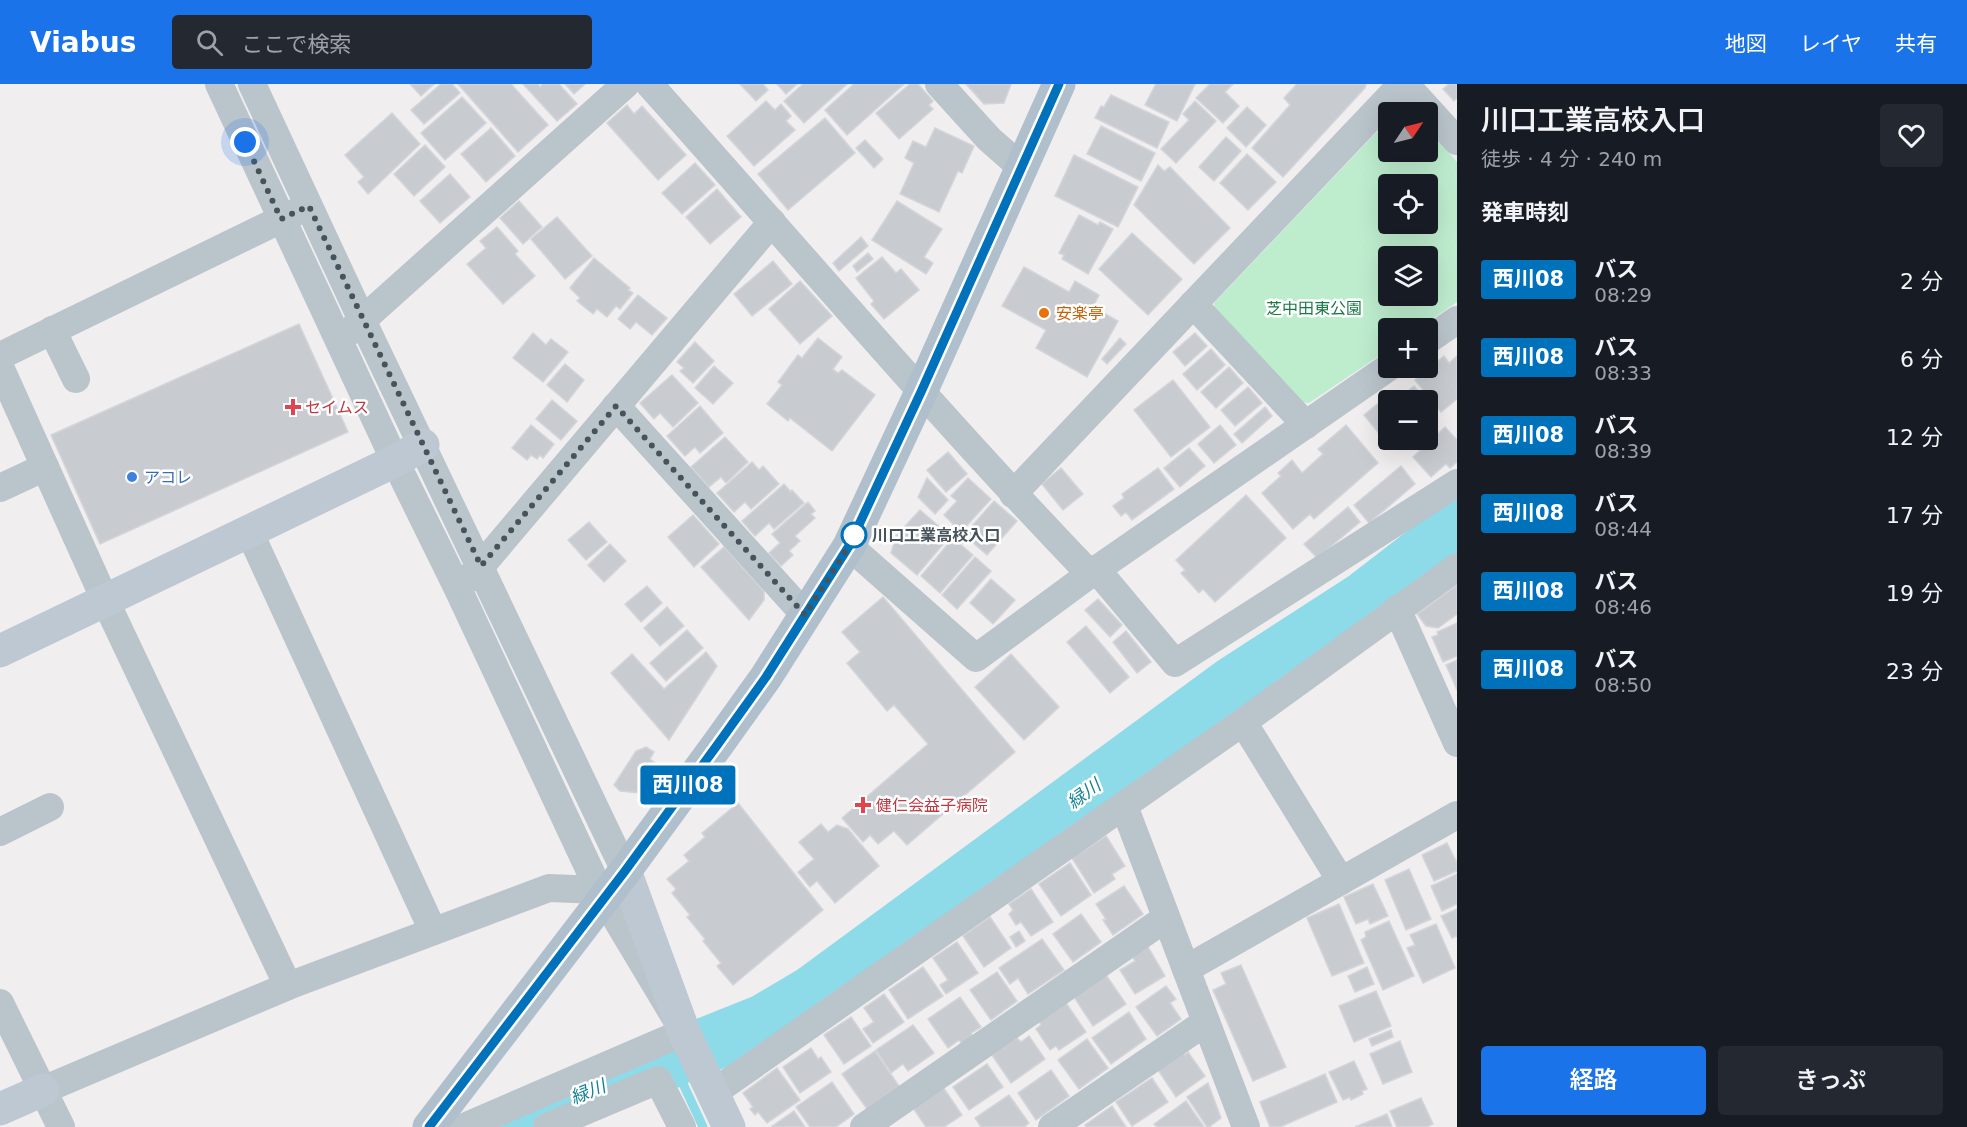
<!DOCTYPE html>
<html lang="ja">
<meta charset="utf-8">
<style>
:root{--surface:#171b24;--page:#242831;--text:#f1f3f6;--muted:#9ea1a6;--accent:#1a73e8}
body{margin:0;font-family:"DejaVu Sans","Noto Sans JP",sans-serif;background:var(--page);color:var(--text);height:100vh;display:flex;flex-direction:column;font-size:22px;white-space:nowrap}
*{box-sizing:border-box;margin:0}
p{font-size:20px;color:var(--muted)}
.icon{flex:none;width:33px;height:33px;fill:none;stroke:currentColor;stroke-width:2;stroke-linecap:round;stroke-linejoin:round}
.map{position:relative;flex:1;overflow:hidden}
.drawer{display:flex;flex-direction:column;background:var(--surface);width:510px}
.drawer>*{flex:none}
.badge{padding:0 12px;border-radius:4px;font-size:21px;line-height:39px}
.needle{width:39px;rotate:55deg}
.buttons{position:absolute;left:1378px;top:18px;display:grid;gap:12px}
.buttons a{display:grid;place-items:center;width:60px;height:60px;border-radius:6px;background:var(--surface);box-shadow:0 6px 24px #0002;font-size:30px}
.you{position:absolute;width:30px;height:30px;margin:-15px;border:4px solid #fff;border-radius:50%;background:#1a73e8;box-shadow:0 0 0 9px #1a73e833}
.map>.badge{position:absolute;translate:-50% -50%;box-shadow:0 0 0 3px #fff}
h2{padding:0 24px;font-size:22px;line-height:54px}
.round{display:grid;place-items:center;flex:none;width:63px;height:63px;border-radius:6px;background:var(--page)}
.summary{display:flex;align-items:center;justify-content:space-between;height:102px;padding:0 24px}
h1{font-size:28px;font-weight:600;line-height:45px}
.cta{display:flex;gap:12px;margin-top:auto;padding:12px 24px}
.cta a{flex:1;height:69px;border-radius:6px;background:var(--accent);color:#fff;font-size:24px;font-weight:600;line-height:69px;text-align:center}
.cta a+a{background:var(--page);color:var(--text)}
ul{padding:0;list-style:none}
li{display:flex;align-items:center;gap:18px;height:78px;padding:0 24px}
li div{flex:1}
li b{display:block;font-size:22px}
li em{font-style:normal}
li .badge{min-width:66px;font-weight:700;text-align:center}
header{display:flex;align-items:center;gap:36px;box-sizing:border-box;height:84px;padding:0 30px;background:var(--accent);color:#fff}
header strong{font-size:28px}
nav{display:flex;gap:33px;margin-inline-start:auto;font-size:21px}
.search{width:420px;height:54px;background:var(--page);display:flex;align-items:center;gap:15px;box-sizing:border-box;padding:0 21px;border-radius:6px;color:var(--muted);font-size:22px}
main{display:flex;flex:1;min-height:0}
.map>svg:first-child{display:block}
</style>
<header>
<strong>Viabus</strong>
<div class="search"><svg class="icon" aria-label="search" viewBox="0 0 24 24"><circle cx="10" cy="10" r="6"/><path d="M15 15l6 6"/></svg>ここで検索</div>
<nav><a>地図</a><a>レイヤ</a><a>共有</a></nav>
</header>
<main>
<div class="map">
<svg width="1457" height="1043" viewBox="0 0 1457 1043">
<rect width="100%" height="100%" fill="#f1eeef"/>
<path fill="#beedce" fill-rule="evenodd" d="M1389,35V68H1428V44L1457,78V218L1419,244H1389V265L1309,319L1295,318L1215,230L1214,219ZM1389,100H1428V140H1389ZM1389,172H1428V212H1389Z"/>
<g fill="none" stroke-linecap="round" stroke-linejoin="round">
<path stroke="#8ddbe8" stroke-width="9" d="M688,969L672,976L703,1043"/>
<g stroke="#8ddbe8" stroke-width="56">
<path d="M704,962L764,938L813,909L1232,601L1365,515L1457,444"/>
<path d="M506,1043L595,1004L672,976"/>
</g>
</g>
<g fill="#c8ccd1" stroke="#d3d5da" stroke-width="1.5">
<path d="M410,0H434L421,12Z"/>
<path d="M441,0H452L460,9L424,40L411,26Z"/>
<path d="M458,0H511L548,41L518,68Z"/>
<path d="M523,0H538L540,3L543,0H559L577,20L557,37Z"/>
<path d="M565,0H585L574,10Z"/>
<path d="M740,0H763L768,6L756,17Z"/>
<path d="M777,0H797L786,10Z"/>
<path d="M803,0H847L804,39L784,17Z"/>
<path d="M854,0H904L847,51L825,26Z"/>
<path d="M910,0H918L933,17L929,21L933,25L899,55L876,29Z"/>
<path d="M966,0H1011L1004,19L984,20Z"/>
<path d="M1156,0H1195L1177,37L1145,21Z"/>
<path d="M1210,0H1233L1225,8L1239,22L1223,39L1196,14Z"/>
<path d="M1297,0H1366L1365,4L1283,93L1252,64L1290,21L1284,14Z"/>
<path d="M1449,0H1457V14L1454,17L1443,5Z"/>
<path d="M1111,11L1169,38L1157,64L1095,34L1101,22L1104,23Z"/>
<path d="M462,13L486,39L445,76L421,49Z"/>
<path d="M766,17L775,26L781,20L791,32L786,37L795,46L754,82L727,52Z"/>
<path d="M1195,17L1216,37L1176,79L1161,65L1189,36L1183,30Z"/>
<path d="M627,21L634,30L642,22L686,71L658,96L607,39Z"/>
<path d="M1247,23L1266,41L1246,63L1227,44Z"/>
<path d="M392,29L420,60L368,110L358,98L364,93L345,71Z"/>
<path d="M825,34L855,69L788,126L758,90Z"/>
<path d="M1101,42L1155,69L1141,97L1087,70Z"/>
<path d="M491,44L515,72L486,98L461,70Z"/>
<path d="M935,44L974,62L962,89L958,87L939,128L900,110L914,79L905,74L913,57L926,63Z"/>
<path d="M1226,53L1241,67L1214,97L1199,83Z"/>
<path d="M865,56L883,75L874,84L856,64Z"/>
<path d="M425,61L445,83L414,112L394,90Z"/>
<path d="M1247,70L1276,98L1248,126L1220,99Z"/>
<path d="M1074,71L1138,103L1118,143L1055,112Z"/>
<path d="M695,79L715,101L682,130L662,109Z"/>
<path d="M1158,81L1164,87L1170,83L1230,144L1194,180L1134,121Z"/>
<path d="M450,90L470,113L440,139L420,117Z"/>
<path d="M717,105L741,133L710,160L686,133Z"/>
<path d="M519,117L542,143L523,160L500,134Z"/>
<path d="M897,117L942,145L924,173L933,179L926,190L872,156Z"/>
<path d="M1079,131L1098,141L1100,138L1113,145L1088,190L1062,175L1064,171L1059,169Z"/>
<path d="M557,133L592,172L565,195L531,155Z"/>
<path d="M497,143L518,167L515,170L535,192L503,220L467,180L486,164L480,157Z"/>
<path d="M1132,149L1182,195L1148,231L1099,185Z"/>
<path d="M861,153L868,162L839,187L833,179Z"/>
<path d="M868,169L873,175L857,188L853,182Z"/>
<path d="M882,173L896,189L901,185L919,206L884,235L871,220L874,217L856,194Z"/>
<path d="M594,174L630,204L628,206L633,209L620,225L616,222L607,233L597,225L593,230L577,217L580,214L570,204Z"/>
<path d="M773,177L792,200L752,232L734,210Z"/>
<path d="M1024,183L1069,208L1075,197L1099,211L1093,223L1118,237L1087,293L1036,264L1046,246L1002,222Z"/>
<path d="M800,197L832,232L800,260L769,225Z"/>
<path d="M638,211L667,234L652,251L636,238L630,245L618,235Z"/>
<path d="M299,240L348,348L100,460L51,351Z"/>
<path d="M533,249L546,261L551,255L568,268L543,298L513,274Z"/>
<path d="M1195,249L1207,262L1185,282L1173,268Z"/>
<path d="M818,254L842,273L833,285L838,289L842,286L875,311L832,367L790,334L788,337L767,320L782,301L778,298L798,271L802,274Z"/>
<path d="M1120,254L1126,260L1107,280L1102,275Z"/>
<path d="M695,258L714,277L693,299L680,287L684,284L677,278Z"/>
<path d="M1211,265L1225,281L1197,306L1183,290Z"/>
<path d="M1444,272L1449,279L1457,272V315L1441,328L1415,296Z"/>
<path d="M565,280L584,296L567,318L547,301Z"/>
<path d="M714,282L733,299L713,320L695,304Z"/>
<path d="M1229,283L1243,299L1216,324L1201,308Z"/>
<path d="M672,291L698,319L673,343L660,329L654,335L640,319Z"/>
<path d="M1173,296L1210,343L1171,373L1134,326Z"/>
<path d="M1414,302L1425,316H1397Z"/>
<path d="M1248,303L1262,319L1235,342L1221,326Z"/>
<path d="M1387,312L1390,316L1389,356H1404L1392,365L1364,331Z"/>
<path d="M552,316L577,337L561,356L536,335Z"/>
<path d="M700,322L723,349L700,369L695,363L685,372L667,352Z"/>
<path d="M1265,323L1272,332L1242,359L1234,350Z"/>
<path d="M531,341L554,360L543,374L540,371L537,375L531,371L527,376L512,364Z"/>
<path d="M1220,341L1236,361L1214,379L1198,360Z"/>
<path d="M1346,341L1378,379L1314,435L1310,430L1293,445L1262,409L1281,392L1278,389L1292,376L1302,389L1323,370L1318,365Z"/>
<path d="M1445,343L1457,356V378L1450,384L1446,380L1431,393L1413,373Z"/>
<path d="M725,353L748,378L726,399L721,393L709,403L691,383Z"/>
<path d="M1189,364L1205,382L1180,403L1164,384Z"/>
<path d="M948,368L967,390L946,408L927,386Z"/>
<path d="M752,378L759,386L763,382L779,400L751,425L745,418L734,428L717,409Z"/>
<path d="M1401,382L1415,400L1369,439L1354,421Z"/>
<path d="M1061,384L1083,410L1063,426L1042,400Z"/>
<path d="M1158,384L1174,405L1132,436L1126,428L1121,432L1113,422L1124,414L1122,410Z"/>
<path d="M927,394L948,416L935,430L918,413Z"/>
<path d="M968,394L991,415L961,448L944,431L957,417L951,412Z"/>
<path d="M784,400L791,408L792,406L804,419L774,445L769,439L755,452L742,437Z"/>
<path d="M1246,411L1286,454L1215,518L1203,505L1199,509L1181,489L1185,486L1176,476Z"/>
<path d="M994,417L1017,437L987,471L964,451Z"/>
<path d="M808,418L815,427L811,430L815,434L795,452L800,457L789,467L793,471L781,482L769,469L780,459L772,450Z"/>
<path d="M1348,423L1360,438L1317,474L1304,460Z"/>
<path d="M920,426L950,452L917,491L891,469L896,452Z"/>
<path d="M693,431L719,460L694,483L668,453Z"/>
<path d="M589,438L607,458L586,476L568,456Z"/>
<path d="M953,454L973,471L940,509L921,492Z"/>
<path d="M610,460L626,477L604,498L588,481Z"/>
<path d="M724,463L764,507V516L749,536L701,483Z"/>
<path d="M975,473L991,487L957,525L942,511Z"/>
<path d="M991,495L1015,516L993,540L970,519Z"/>
<path d="M1457,501V530L1438,544L1426,542L1417,530Z"/>
<path d="M647,502L662,519L641,538L625,520Z"/>
<path d="M883,513L1015,668L907,761L894,747L878,760L870,751L863,758L842,734L928,660L894,621L887,627L847,579L860,568L842,548Z"/>
<path d="M1098,515L1122,541L1110,553L1085,526Z"/>
<path d="M667,523L684,542L660,562L644,544Z"/>
<path d="M1457,539V572L1443,578L1432,553L1438,551L1437,548Z"/>
<path d="M1086,542L1129,593L1110,609L1067,558Z"/>
<path d="M687,546L703,564L666,597L650,579Z"/>
<path d="M1126,547L1151,578L1137,589L1113,558Z"/>
<path d="M706,568L717,582L669,656L611,589L632,570L664,605Z"/>
<path d="M1011,570L1059,623L1024,656L975,603Z"/>
<path d="M1457,576V606L1446,581Z"/>
<path d="M646,663L654,668L650,675L659,682L640,709L620,707L614,701L636,667Z"/>
<path d="M738,719L823,826L733,901L717,882L721,879L703,857L705,855L687,833L690,831L672,809L676,805L667,795L689,777L684,771L705,753L702,749Z"/>
<path d="M821,740L828,748L837,741L848,745L879,782L835,819L817,797L810,803L798,788L814,775L799,758Z"/>
<path d="M1106,752L1125,782L1112,790L1115,795L1094,809L1072,774Z"/>
<path d="M1447,759L1457,779V787L1434,797L1422,771Z"/>
<path d="M1070,779L1091,811L1061,832L1039,800Z"/>
<path d="M1409,785L1431,835L1406,846L1385,796Z"/>
<path d="M1457,790V820L1442,827L1431,802Z"/>
<path d="M1373,800L1388,832L1370,840L1368,835L1356,840L1344,813Z"/>
<path d="M1124,802L1143,830L1113,851L1103,836L1106,835L1096,820Z"/>
<path d="M1031,805L1053,838L1031,852L1021,838L1016,841L1009,830L1013,826L1009,820Z"/>
<path d="M1339,820L1364,879L1332,892L1307,834Z"/>
<path d="M1457,825V852L1452,854L1441,832Z"/>
<path d="M1081,830L1101,858L1073,878L1053,850Z"/>
<path d="M990,833L1011,864L984,883L963,852Z"/>
<path d="M1389,837L1414,892L1383,906L1361,856L1366,853L1365,848Z"/>
<path d="M1436,840L1455,884L1423,899L1407,864L1415,861L1410,851Z"/>
<path d="M1019,847L1025,857L1016,863L1010,853Z"/>
<path d="M1042,855L1064,886L1028,910L1018,894L1010,900L999,884Z"/>
<path d="M957,858L978,889L946,910L940,901L948,896L933,874Z"/>
<path d="M1148,863L1165,892L1135,910L1120,886L1135,877L1132,872Z"/>
<path d="M1241,881L1286,983L1253,997L1213,906L1226,900L1221,889Z"/>
<path d="M923,883L943,912L908,935L889,906Z"/>
<path d="M1367,883L1374,900L1355,908L1348,892Z"/>
<path d="M997,888L1017,917L991,936L970,906Z"/>
<path d="M1106,891L1126,920L1093,942L1074,913Z"/>
<path d="M1166,902L1176,915L1170,919L1181,935L1157,952L1136,923Z"/>
<path d="M1376,907L1391,942L1354,958L1339,922Z"/>
<path d="M884,910L904,938L873,959L863,945L874,938L864,924Z"/>
<path d="M960,913L981,943L971,949L973,952L962,960L959,956L948,964L928,935Z"/>
<path d="M1066,919L1086,948L1059,966L1056,962L1050,966L1036,945L1041,941L1039,937Z"/>
<path d="M1129,928L1146,955L1111,980L1092,954Z"/>
<path d="M851,933L871,962L844,980L824,951Z"/>
<path d="M913,941L934,969L908,987L903,980L891,989L876,966Z"/>
<path d="M1391,946L1393,953L1372,962L1369,955Z"/>
<path d="M1029,952L1045,975L1011,999L992,971L1017,954L1021,958Z"/>
<path d="M1087,955L1108,984L1079,1005L1058,976Z"/>
<path d="M1400,957L1412,988L1383,1000L1370,970Z"/>
<path d="M811,964L818,975L821,973L831,988L800,1009L783,983Z"/>
<path d="M875,967L899,1002L867,1025L842,990Z"/>
<path d="M1183,968L1185,971L1188,968L1205,992L1176,1013L1158,986Z"/>
<path d="M1354,977L1367,1005L1362,1007L1363,1010L1351,1016L1350,1013L1343,1016L1329,988Z"/>
<path d="M987,980L1003,1003L969,1026L953,1003Z"/>
<path d="M777,984L800,1016L767,1039L758,1028L755,1031L750,1025L753,1023L743,1009Z"/>
<path d="M1051,986L1069,1012L1036,1036L1018,1009Z"/>
<path d="M1325,990L1337,1018L1280,1043H1270L1260,1018Z"/>
<path d="M1152,994L1168,1018L1132,1042L1116,1018Z"/>
<path d="M832,998L854,1030L836,1043H810L796,1023Z"/>
<path d="M1208,999L1221,1034L1209,1043H1207L1187,1013Z"/>
<path d="M943,1003L962,1031L944,1043H926L913,1024Z"/>
<path d="M1009,1011L1029,1039L1024,1043H981L975,1034Z"/>
<path d="M1421,1014L1433,1040L1427,1043H1397L1390,1027Z"/>
<path d="M1186,1017L1204,1043H1157L1154,1040Z"/>
<path d="M1112,1022L1126,1043H1086L1085,1041Z"/>
<path d="M794,1027L805,1043H771Z"/>
<path d="M1387,1030L1392,1043H1355Z"/>
</g>
<g fill="none" stroke-linecap="round" stroke-linejoin="round">
<g stroke="#bac4cb" stroke-width="28">
<path d="M219,0L395,377L458,505L599,806L684,948L464,1043"/>
<path d="M252,0L362,236L625,787"/>
<path d="M649,0C796,164 938,332 1090,490L1389,283"/>
<path d="M939,0L989,55L1022,84"/>
<path d="M1405,0L1457,57"/>
<path d="M1193,220L1306,341"/>
<path d="M52,246L76,295"/>
<path d="M349,248L626,0"/>
<path d="M1428,256L1457,236"/>
<path d="M0,272L298,127"/>
<path d="M0,283L105,516L288,902"/>
<path d="M616,322L805,531"/>
<path d="M0,404L45,383"/>
<path d="M1013,410L1402,0"/>
<path d="M249,447L433,847"/>
<path d="M849,462L976,574L1090,490"/>
<path d="M1096,485L1175,579L1457,399"/>
<path d="M468,495L481,482L772,138"/>
<path d="M1397,525L1457,659"/>
<path d="M1243,638L1341,797"/>
<path d="M1124,722L1246,1043"/>
<path d="M0,748L50,723"/>
<path d="M1186,885L1457,731"/>
<path d="M0,919L61,1043"/>
<path d="M43,1006L288,902L549,804L599,806"/>
<path d="M713,1009L1243,638L1457,483"/>
<path d="M547,1043L658,996L682,1043"/>
<path d="M864,1043L1166,834"/>
<path d="M1052,1043L1206,938"/>
</g>
<g stroke="#bdc8d2" stroke-width="33">
<path d="M0,567L395,377L423,361"/>
<path d="M625,787L684,948L729,1043"/>
<path d="M0,1025L43,1006"/>
</g>
<path stroke="#afc0cc" stroke-width="33" d="M429,1043L625,787L718,660L766,593L849,462L921,308L1059,0"/>
</g>
<g fill="none" stroke-linecap="round" stroke-linejoin="round">
<g stroke="#fff" stroke-width="14">
<path id="line" d="M429,1043L625,787L718,660L766,593L849,462L921,308L1059,0"/>
</g>
<use href="#line" stroke="#0072bc" stroke-width="9"/>
<path stroke="#47535b" stroke-width="6" stroke-dasharray="0 10.8" d="M245,58L281,135L309,122L481,482L616,322L805,531L849,462L858,443L854,451"/>
</g>
<circle fill="#e8710a" stroke="#fff" stroke-width="2" cx="1044" cy="229" r="6"/>
<g fill="#e0444e" stroke="#fff" stroke-width="2">
<path d="M290 314h6v6h6v6h-6v6h-6v-6h-6v-6h6z"/>
<path d="M860 712h6v6h6v6h-6v6h-6v-6h-6v-6h6z"/>
</g>
<circle fill="#3f7fe0" stroke="#fff" stroke-width="2" cx="132" cy="393" r="6"/>
<circle fill="#fff" stroke="#0072bc" stroke-width="3" cx="854" cy="451" r="12"/>
<g text-anchor="middle" stroke-width="5" stroke-linejoin="round" paint-order="stroke">
<g font-size="16" fill="#1a7a45" stroke="#fff">
<text x="1314" y="230">芝中田東公園</text>
</g>
<g font-size="16" fill="#c56008" stroke="#fff" text-anchor="start">
<text x="1056" y="235">安楽亭</text>
</g>
<g font-size="16" fill="#be3a42" stroke="#fff" text-anchor="start">
<text x="305" y="329">セイムス</text>
<text x="876" y="727">健仁会益子病院</text>
</g>
<g font-size="16" fill="#366cbe" stroke="#fff" text-anchor="start">
<text x="144" y="399">アコレ</text>
</g>
<g font-size="16" font-weight="bold" fill="#47535b" stroke="#fff" text-anchor="start">
<text x="872" y="457">川口工業高校入口</text>
</g>
<g font-size="18" font-style="italic" fill="#128295" stroke="#fff">
<text transform="translate(1084 710) rotate(-36)" y="6">緑川</text>
<text transform="translate(588 1008) rotate(-22)" y="6">緑川</text>
</g>
</g>
</svg>
<div class="buttons">
<a><svg class="needle" viewBox="-14 -14 28 28"><path d="M0-13l5 13h-10z" fill="#e53935"/><path d="M0 13l5-13h-10z" fill="#9ea1a6"/></svg></a>
<a><svg class="icon" aria-label="locate" viewBox="0 0 24 24"><circle cx="12" cy="12" r="6"/><path d="M12 2v4M12 18v4M2 12h4M18 12h4"/></svg></a>
<a><svg class="icon" aria-label="layers" viewBox="0 0 24 24"><path d="M12 4l9 5-9 5-9-5zM3 14l9 5 9-5"/></svg></a>
<a>+</a>
<a>−</a>
</div>
<div class="you" style="left:245px;top:58px"></div>
<b class="badge" style="left:688px;top:701px;background:#0072bc;color:#fff">西川08</b>
</div>
<section class="drawer">
<div class="summary"><div><h1>川口工業高校入口</h1><p>徒歩 · 4 分 · 240 m</p></div><a class="round"><svg class="icon" aria-label="heart" viewBox="0 0 24 24"><path d="M12 20l-8-8c-3-5 5-10 8-4 3-6 11-1 8 4z"/></svg></a></div>
<h2>発車時刻</h2>
<ul>
<li><span class="badge" style="background:#0072bc;color:#fff">西川08</span><div><b>バス</b><p>08:29</p></div><em>2 分</em></li>
<li><span class="badge" style="background:#0072bc;color:#fff">西川08</span><div><b>バス</b><p>08:33</p></div><em>6 分</em></li>
<li><span class="badge" style="background:#0072bc;color:#fff">西川08</span><div><b>バス</b><p>08:39</p></div><em>12 分</em></li>
<li><span class="badge" style="background:#0072bc;color:#fff">西川08</span><div><b>バス</b><p>08:44</p></div><em>17 分</em></li>
<li><span class="badge" style="background:#0072bc;color:#fff">西川08</span><div><b>バス</b><p>08:46</p></div><em>19 分</em></li>
<li><span class="badge" style="background:#0072bc;color:#fff">西川08</span><div><b>バス</b><p>08:50</p></div><em>23 分</em></li>
</ul>
<div class="cta"><a>経路</a><a>きっぷ</a></div>
</section>
</main>
